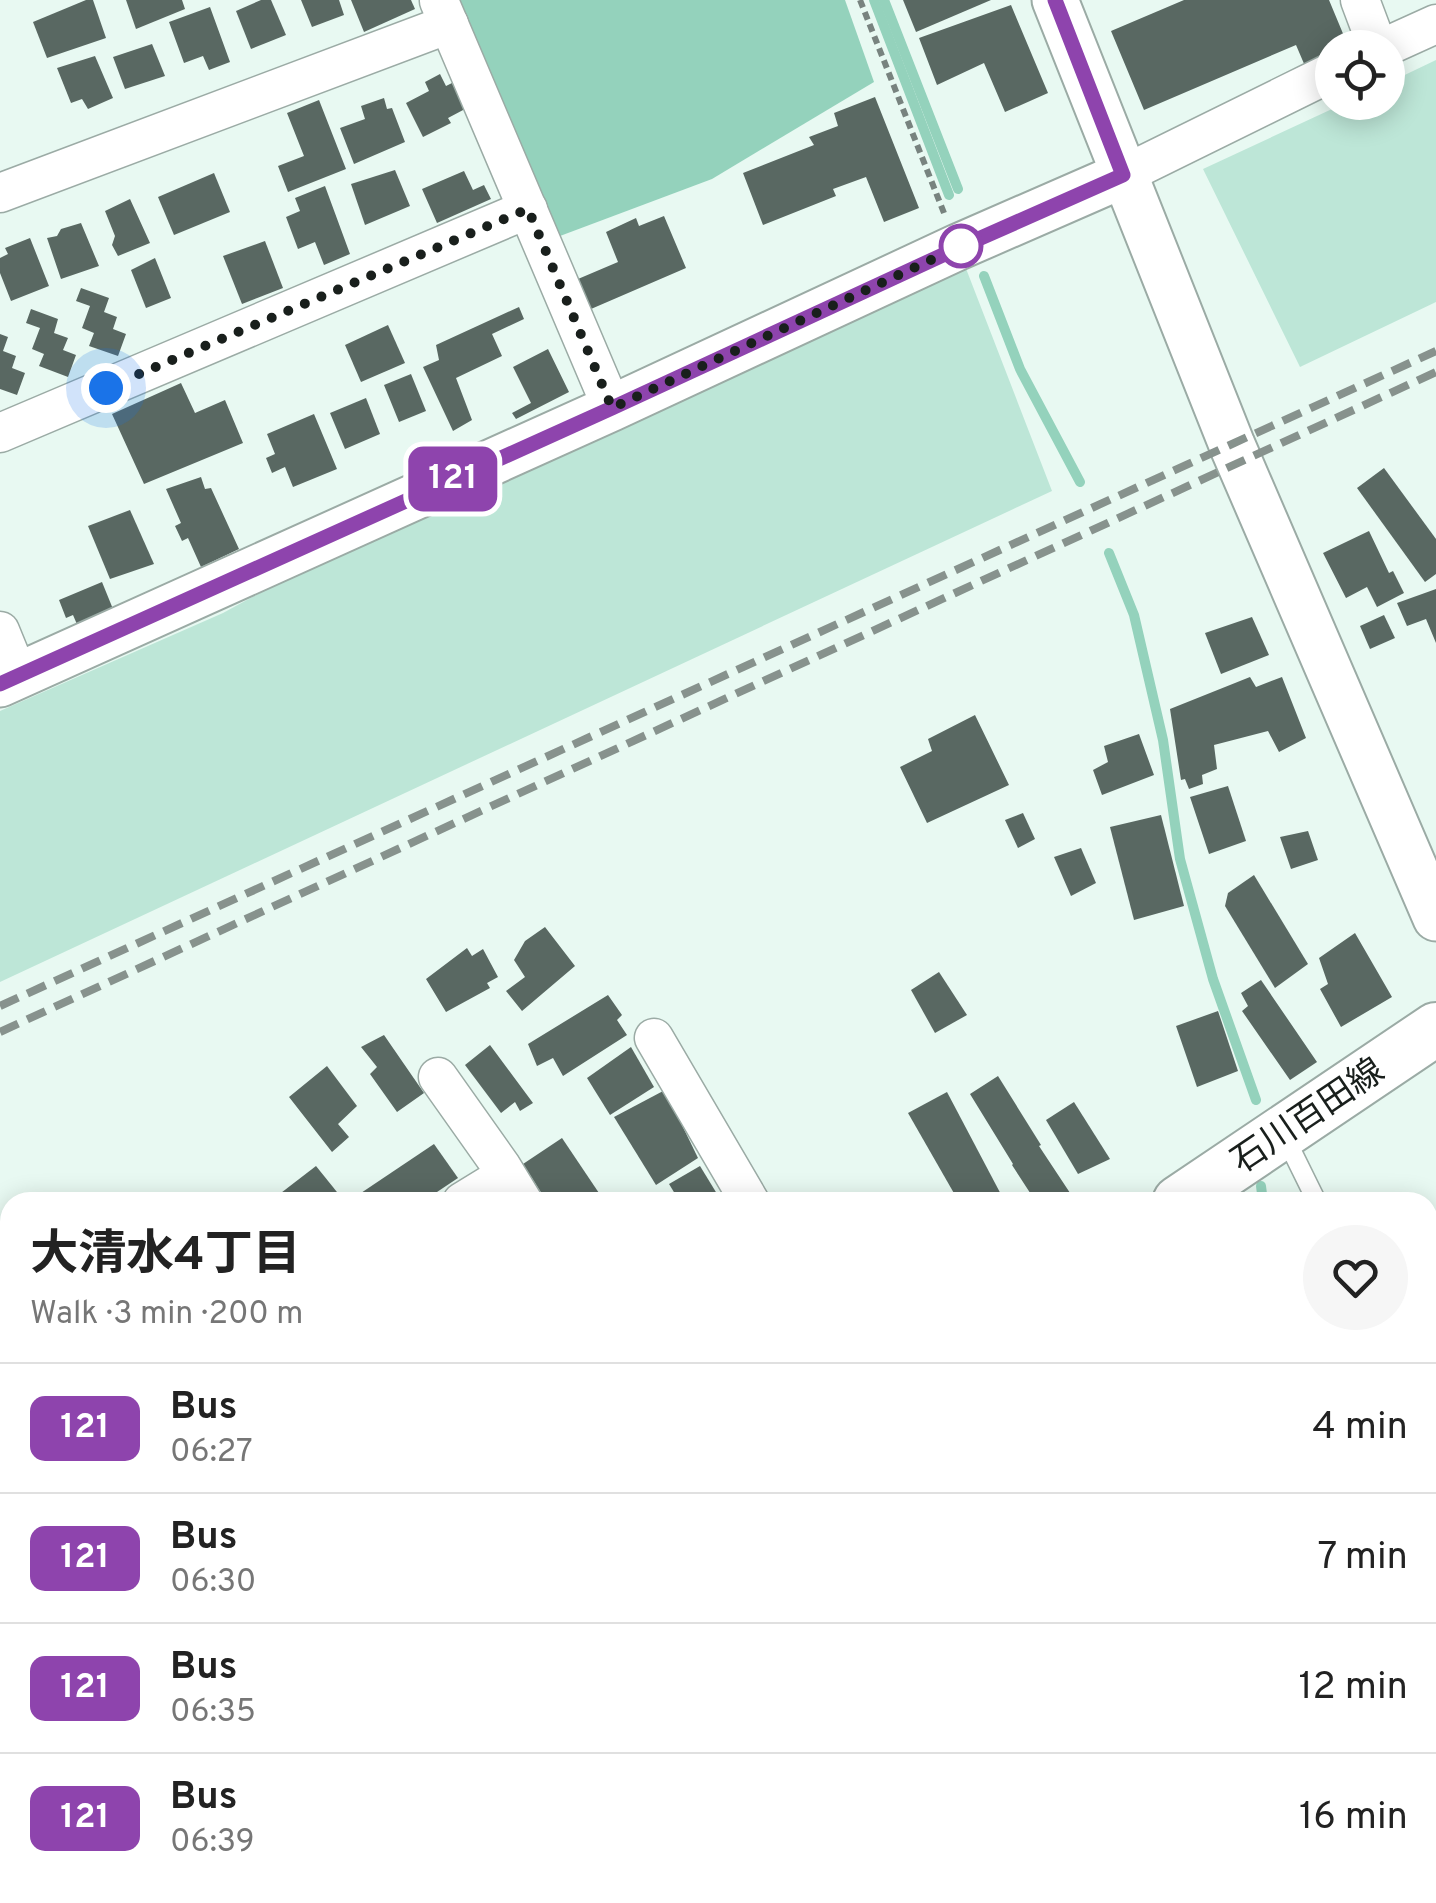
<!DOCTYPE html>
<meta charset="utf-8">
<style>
:root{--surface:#fff;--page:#f6f6f6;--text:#222;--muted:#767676;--line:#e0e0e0}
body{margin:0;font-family:Overpass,"Noto Sans JP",sans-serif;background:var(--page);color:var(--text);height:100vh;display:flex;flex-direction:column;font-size:38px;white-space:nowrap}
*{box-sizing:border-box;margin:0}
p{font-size:32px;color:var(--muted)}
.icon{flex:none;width:55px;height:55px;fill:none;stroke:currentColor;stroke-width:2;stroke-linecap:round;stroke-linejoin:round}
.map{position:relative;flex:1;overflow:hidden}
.sheet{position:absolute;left:0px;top:1192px;width:1438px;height:712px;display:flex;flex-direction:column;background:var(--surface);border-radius:30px 30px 0 0;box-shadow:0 5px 25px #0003}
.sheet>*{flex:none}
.badge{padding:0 20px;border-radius:15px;font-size:35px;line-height:65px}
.tools{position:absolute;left:1315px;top:30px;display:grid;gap:20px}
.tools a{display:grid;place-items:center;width:90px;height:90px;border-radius:50%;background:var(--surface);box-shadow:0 5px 25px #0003;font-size:50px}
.you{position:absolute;width:50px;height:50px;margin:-25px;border:8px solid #fff;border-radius:50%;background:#1a73e8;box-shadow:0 0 0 15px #1a73e833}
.map>.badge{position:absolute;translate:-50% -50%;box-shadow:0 0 0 5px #fff}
.round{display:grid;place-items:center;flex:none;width:105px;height:105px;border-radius:52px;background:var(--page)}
.headline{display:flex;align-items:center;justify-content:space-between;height:170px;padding:0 30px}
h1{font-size:48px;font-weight:700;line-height:75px}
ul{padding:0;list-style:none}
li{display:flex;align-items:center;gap:30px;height:130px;padding:0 30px;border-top:2px solid var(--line)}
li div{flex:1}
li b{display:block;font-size:38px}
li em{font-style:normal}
li .badge{min-width:110px;font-weight:700;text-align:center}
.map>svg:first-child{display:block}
</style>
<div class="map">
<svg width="1436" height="1903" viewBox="0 0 1436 1903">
<rect width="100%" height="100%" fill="#e8f9f2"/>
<g fill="#bde6d7">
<path d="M1436,60V302L1300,367L1203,169L1345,103L1388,102V83Z"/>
<path d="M965,266L1052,491L0,982V711L223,613L350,544Z"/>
</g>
<path fill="#94d2bc" d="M455,0H845L874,82L712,179L560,236Z"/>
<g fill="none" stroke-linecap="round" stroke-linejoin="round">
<g stroke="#94d2bc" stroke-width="10">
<path d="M874,0L949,195"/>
<path d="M884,0L958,189"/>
<path d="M984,276L1020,369L1080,482"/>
<path d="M1109,553L1134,615L1163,740L1180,859L1213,979L1256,1100"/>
<path d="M1261,1186L1263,1202"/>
<path d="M1428,1655L1436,1667"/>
</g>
</g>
<g fill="#596862">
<path d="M86,0H93L106,38L47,58L33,22Z"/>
<path d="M126,0H182L185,9L136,29Z"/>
<path d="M261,0H271L286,35L251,49L236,11Z"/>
<path d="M301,0H339L344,15L312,27Z"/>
<path d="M351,0H411L415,9L364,32Z"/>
<path d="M903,0H991L916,32Z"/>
<path d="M1184,0H1329L1349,48H1332V54L1305,66L1296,45L1144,110L1111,31Z"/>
<path d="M1011,5L1048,93L1005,112L984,63L937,85L919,38Z"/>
<path d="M210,7L230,62L209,70L203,56L184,63L169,22Z"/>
<path d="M152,44L165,76L125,89L113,57Z"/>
<path d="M95,56L113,98L88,109L82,99L71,103L57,68Z"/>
<path d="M440,74L446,86L452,83L465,109L448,118L451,123L423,137L406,103L429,91L425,82Z"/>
<path d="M875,97L919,208L884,222L866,177L833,189L836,196L763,225L743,173L814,145L809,137L838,126L834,113Z"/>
<path d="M384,98L387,109L392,108L405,142L354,164L340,128L365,119L361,106Z"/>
<path d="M319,100L346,169L288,192L278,166L304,156L287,113Z"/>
<path d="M395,170L410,206L365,225L351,184Z"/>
<path d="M464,171L473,190L484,185L491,199L437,223L422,189Z"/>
<path d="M214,173L230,212L174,235L158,197Z"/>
<path d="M325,186L350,254L324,265L315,242L298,249L286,217L300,211L295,198Z"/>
<path d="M130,199L150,243L118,256L112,245L115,236L105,211Z"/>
<path d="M664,216L686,268L591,309L578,279L618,262L606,232L636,218L639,226Z"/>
<path d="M81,223L99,266L61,279L47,238L57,236L61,229Z"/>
<path d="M30,238L49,286L11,301L0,273V258L8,254L5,248Z"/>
<path d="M265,241L283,288L242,304L223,256Z"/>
<path d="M155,258L171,298L146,308L131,270Z"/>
<path d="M81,288L109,298L104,312L117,317L113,329L126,334L118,356L89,346L94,333L82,328L90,306L76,301Z"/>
<path d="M519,307L524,319L492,334L502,356L456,378L472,420L453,431L423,367L439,360L436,345Z"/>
<path d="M31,309L58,319L54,333L68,338L63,350L76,355L68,377L39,366L44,354L32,349L40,328L26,323Z"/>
<path d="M388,325L405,363L361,382L345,345Z"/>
<path d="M0,334L8,337L3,351L16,356L12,368L25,373L17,395L0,389Z"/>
<path d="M548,349L569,392L516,419L512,413L531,403L513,367Z"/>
<path d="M411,374L426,411L399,422L384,385Z"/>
<path d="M181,383L195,413L225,400L243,443L144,484L112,414Z"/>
<path d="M366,398L380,434L345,449L330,413Z"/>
<path d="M314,414L337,469L293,487L285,467L272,473L266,458L275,454L267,434Z"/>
<path d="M1384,468L1436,539V574L1425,582L1357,488Z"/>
<path d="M201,477L205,489L211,488L239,549L201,567L188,538L182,541L175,526L181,523L166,489Z"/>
<path d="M130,510L154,564L110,579L88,526Z"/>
<path d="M1369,531L1389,573L1393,571L1404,593L1377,607L1367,587L1346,598L1323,553Z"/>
<path d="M102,582L115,614L79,629L73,615L66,618L59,600Z"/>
<path d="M1436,589V643L1426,619L1407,626L1397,603Z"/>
<path d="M1384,615L1395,638L1370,649L1360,626Z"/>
<path d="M1252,617L1269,655L1221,674L1205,633Z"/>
<path d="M1250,677L1256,687L1282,677L1306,738L1279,752L1268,731L1214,745L1217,769L1202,775L1203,784L1189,789L1185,779L1181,780L1170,709Z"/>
<path d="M975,715L1009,785L927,823L900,767L932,751L928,739Z"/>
<path d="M1139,734L1154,775L1102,795L1093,770L1108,762L1104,746Z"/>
<path d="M1228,786L1246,841L1209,854L1190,797Z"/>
<path d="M1023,813L1035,839L1018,848L1005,820Z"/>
<path d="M1161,815L1184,906L1134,920L1110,827Z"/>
<path d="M1308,831L1318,860L1291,869L1280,837Z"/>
<path d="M1081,848L1096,883L1071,896L1054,857Z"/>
<path d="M1254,875L1308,964L1275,988L1225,906L1228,893Z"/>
<path d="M545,927L575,966L522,1011L506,991L525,977L514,960L525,941Z"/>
<path d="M1355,933L1392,997L1341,1027L1320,989L1328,984L1319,958Z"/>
<path d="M467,948L472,956L483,949L498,977L487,983L490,988L446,1012L426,979Z"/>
<path d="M939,972L967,1015L935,1033L911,990Z"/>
<path d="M1261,980L1317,1062L1290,1080L1242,1011L1248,1006L1241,993Z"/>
<path d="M608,995L622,1015L617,1020L627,1035L563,1076L553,1058L537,1066L528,1044Z"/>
<path d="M1218,1011L1238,1071L1197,1087L1176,1026Z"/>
<path d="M384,1035L424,1093L397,1112L370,1074L377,1067L361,1047Z"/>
<path d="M490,1045L533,1103L520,1111L515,1102L501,1113L465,1065Z"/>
<path d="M631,1047L654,1087L610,1115L587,1078Z"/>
<path d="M327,1066L357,1106L338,1124L349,1137L332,1152L289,1097Z"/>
<path d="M998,1076L1041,1145L1039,1146L1076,1202H1036L1012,1165L1013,1164L970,1094Z"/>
<path d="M665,1090L698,1158L656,1185L614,1117Z"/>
<path d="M947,1092L1005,1202H959L908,1113Z"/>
<path d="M1074,1102L1110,1159L1078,1174L1046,1120Z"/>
<path d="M562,1138L605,1202H547L523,1164Z"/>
<path d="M434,1144L458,1178L422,1202H364L358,1195Z"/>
<path d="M316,1166L345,1202H282L277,1196Z"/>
<path d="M700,1166L722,1202H680L669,1184Z"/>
<path d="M1436,1345V1438L1428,1426V1348Z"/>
<path d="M10,1455V1606L0,1583V1459Z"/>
<path d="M0,1683L10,1691V1746L0,1758Z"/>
<path d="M0,1791L10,1799V1852L0,1845Z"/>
<path d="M71,1895H146L158,1903H93L87,1899L82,1903Z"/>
<path d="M284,1895H434L446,1903H278Z"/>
<path d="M545,1895H600L594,1903H556Z"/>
</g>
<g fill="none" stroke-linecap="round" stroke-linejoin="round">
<g stroke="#9baba5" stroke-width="21">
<g id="service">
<path d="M1285,1137L1317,1202"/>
<path d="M1428,1434L1436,1445"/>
</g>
</g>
<g stroke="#9baba5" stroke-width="41">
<g id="minor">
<path d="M1360,0L1378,48"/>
<path d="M439,1L612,408"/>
<path d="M1383,48L1436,24"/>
<path d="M1123,175L1332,72"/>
<path d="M0,193L449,24"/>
<path d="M0,433L528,209"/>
<path d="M0,631L18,675"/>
<path d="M654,1038L750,1202"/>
<path d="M438,1077L501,1166L523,1202"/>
<path d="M462,1202L506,1175"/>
</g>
</g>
<g stroke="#9baba5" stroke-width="49">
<g id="tertiary">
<path d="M1055,0L1232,445L1436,918"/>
<path d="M0,684L612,408L958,247L1123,175"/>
</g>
</g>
<g stroke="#9baba5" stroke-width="56">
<g id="secondary">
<path d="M1179,1202L1436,1029"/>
<path d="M33,1895L46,1903"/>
<path d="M225,1903L232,1895"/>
</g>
</g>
<path stroke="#78837f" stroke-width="6" stroke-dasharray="8 5" stroke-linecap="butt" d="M860,0L944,213"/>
<use href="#service" stroke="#fff" stroke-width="18"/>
<use href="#minor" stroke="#fff" stroke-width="38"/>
<use href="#tertiary" stroke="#fff" stroke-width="45"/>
<use href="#secondary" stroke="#fff" stroke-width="52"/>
<g stroke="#87928d" stroke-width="8" stroke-dasharray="20 10" stroke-linecap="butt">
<path d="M0,1006L1436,351"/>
<path d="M0,1032L1436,372"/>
</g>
</g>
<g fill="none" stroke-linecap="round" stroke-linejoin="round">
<g stroke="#fff" stroke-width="22">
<path id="line" d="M0,684L612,408L958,248L1123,175L1055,0"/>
</g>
<use href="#line" stroke="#8e44ad" stroke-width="15"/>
<path stroke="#191f1c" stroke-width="10" stroke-dasharray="0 18" d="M106,388L528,209L612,408L961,246"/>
</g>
<circle fill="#fff" stroke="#8e44ad" stroke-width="5" cx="961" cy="246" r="20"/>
<g text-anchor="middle" stroke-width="10" stroke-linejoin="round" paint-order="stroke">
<g font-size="35" fill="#191f1c" stroke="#fff">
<text transform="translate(1307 1115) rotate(-34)" y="12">石川百田線</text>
</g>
</g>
</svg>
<div class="tools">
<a><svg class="icon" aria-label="locate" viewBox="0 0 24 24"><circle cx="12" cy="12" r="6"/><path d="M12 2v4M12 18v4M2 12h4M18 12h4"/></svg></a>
</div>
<div class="you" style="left:106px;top:388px"></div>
<b class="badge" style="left:453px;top:479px;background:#8e44ad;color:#fff">121</b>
<section class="sheet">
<div class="headline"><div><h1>大清水4丁目</h1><p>Walk · 3 min · 200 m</p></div><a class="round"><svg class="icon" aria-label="heart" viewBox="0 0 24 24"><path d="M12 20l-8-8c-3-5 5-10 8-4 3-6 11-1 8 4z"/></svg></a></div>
<ul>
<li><span class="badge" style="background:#8e44ad;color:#fff">121</span><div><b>Bus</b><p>06:27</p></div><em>4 min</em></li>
<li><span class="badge" style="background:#8e44ad;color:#fff">121</span><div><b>Bus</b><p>06:30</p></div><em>7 min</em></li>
<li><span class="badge" style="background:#8e44ad;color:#fff">121</span><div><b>Bus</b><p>06:35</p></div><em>12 min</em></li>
<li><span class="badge" style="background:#8e44ad;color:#fff">121</span><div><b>Bus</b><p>06:39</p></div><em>16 min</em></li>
</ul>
</section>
</div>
